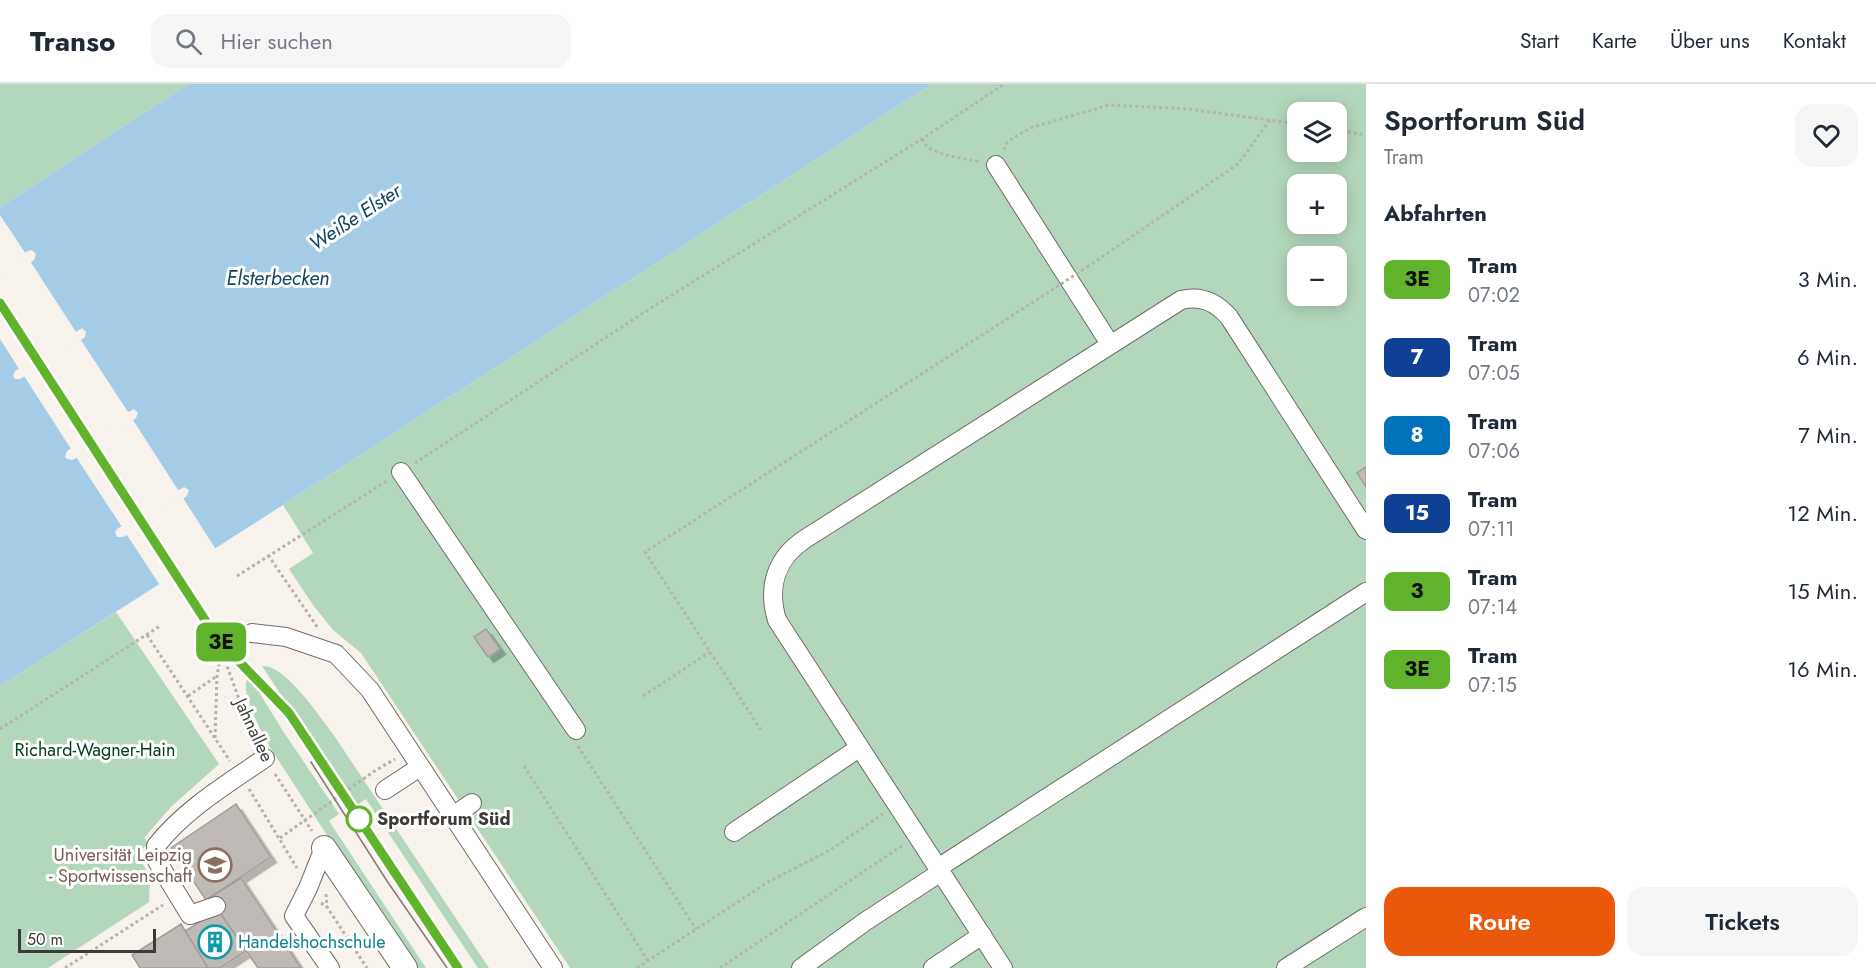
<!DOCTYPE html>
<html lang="de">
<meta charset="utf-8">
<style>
:root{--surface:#fff;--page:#f6f6f7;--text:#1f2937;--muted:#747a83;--line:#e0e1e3;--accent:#ea580c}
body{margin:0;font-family:Jost,sans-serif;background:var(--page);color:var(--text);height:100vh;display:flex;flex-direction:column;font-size:22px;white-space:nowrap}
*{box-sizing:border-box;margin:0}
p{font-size:20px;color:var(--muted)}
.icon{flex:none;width:33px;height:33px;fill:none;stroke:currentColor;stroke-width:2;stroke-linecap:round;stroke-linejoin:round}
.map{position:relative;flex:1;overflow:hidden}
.details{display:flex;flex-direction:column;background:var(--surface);width:510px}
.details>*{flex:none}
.badge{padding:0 12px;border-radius:9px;font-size:21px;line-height:39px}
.controls{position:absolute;left:1287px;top:18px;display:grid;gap:12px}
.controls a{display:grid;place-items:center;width:60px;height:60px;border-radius:12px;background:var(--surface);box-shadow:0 3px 15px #0003;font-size:30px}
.scale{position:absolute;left:18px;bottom:15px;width:138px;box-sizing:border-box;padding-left:6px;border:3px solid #3d3b39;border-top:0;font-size:16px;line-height:21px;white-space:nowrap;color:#3d3b39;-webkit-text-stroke:4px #fff;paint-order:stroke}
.map>.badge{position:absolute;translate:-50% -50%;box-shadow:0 0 0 3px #fff}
h2{padding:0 18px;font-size:22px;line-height:54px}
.round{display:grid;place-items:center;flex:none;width:63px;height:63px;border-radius:18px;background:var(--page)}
.summary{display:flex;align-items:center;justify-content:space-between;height:102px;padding:0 18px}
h1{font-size:28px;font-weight:600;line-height:45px}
.action{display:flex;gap:12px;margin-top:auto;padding:12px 18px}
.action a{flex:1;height:69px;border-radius:18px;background:var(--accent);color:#fff;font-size:24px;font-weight:600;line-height:69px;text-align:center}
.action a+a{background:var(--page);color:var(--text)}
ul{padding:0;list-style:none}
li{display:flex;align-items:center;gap:18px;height:78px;padding:0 18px}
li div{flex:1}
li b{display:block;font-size:22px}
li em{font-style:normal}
li .badge{min-width:66px;font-weight:700;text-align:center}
header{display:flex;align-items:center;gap:36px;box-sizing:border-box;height:84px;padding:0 30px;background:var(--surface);border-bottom:2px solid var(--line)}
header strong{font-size:28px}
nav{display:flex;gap:33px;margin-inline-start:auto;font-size:21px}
.search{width:420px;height:54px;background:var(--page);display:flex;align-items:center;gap:15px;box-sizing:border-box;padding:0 21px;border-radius:18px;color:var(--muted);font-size:22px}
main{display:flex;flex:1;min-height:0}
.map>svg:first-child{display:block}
</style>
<header>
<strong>Transo</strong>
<div class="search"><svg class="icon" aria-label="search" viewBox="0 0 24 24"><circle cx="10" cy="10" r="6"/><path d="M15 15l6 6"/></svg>Hier suchen</div>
<nav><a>Start</a><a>Karte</a><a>Über uns</a><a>Kontakt</a></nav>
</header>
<main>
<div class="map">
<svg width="1366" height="884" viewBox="0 0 1366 884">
<defs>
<filter id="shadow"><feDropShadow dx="5.5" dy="5.5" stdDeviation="0" flood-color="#0004"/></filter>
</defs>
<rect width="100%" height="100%" fill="#f7f2ec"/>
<g fill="#b3d7bc" fill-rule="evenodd">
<path d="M0,0H189L0,123Z"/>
<path d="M932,0H1366V884H570L361,569L333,546L313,521L289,485L313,469L283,421ZM1298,28H1336V68H1298ZM1298,100H1336V140H1298ZM1298,172H1336V212H1298Z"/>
<path d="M116,528L219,680L171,723L144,754L148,759L137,772L150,791L149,818L48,884H0V602Z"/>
<path d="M262,582C284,579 321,634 333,650L489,884H478L366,715L355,722Z"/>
<path d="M249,592L283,647L339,730L329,737L426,884H417C377,825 336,766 297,705C281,680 262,654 252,626C248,615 242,602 249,592Z"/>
</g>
<path fill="#a4cce6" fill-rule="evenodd" d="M189,0H932L283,421L0,602V198L34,176L36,170L32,166L28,167L0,186V123ZM82,244L86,248L85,253L20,295H15L13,292L15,287ZM134,325L138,329L136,334L73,376L67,375L65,373L67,367ZM184,403L189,406L187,412L123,453H117L115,448L117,445Z"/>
<g fill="#f7f2ec">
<path d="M0,131L26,170L29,168L30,170L0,189Z"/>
<path d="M32,173L33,175L30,177L76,248L79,247L80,248L18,288L19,285L0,255V194Z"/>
<path d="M82,251L84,253L81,256L128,328L131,327L133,328L70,369L69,367L71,365L24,292L21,294L20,292Z"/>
<path d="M135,332L136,333L133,336L178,406L182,405L183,406L120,447L119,445L122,443L76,373L73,374L72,372Z"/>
<path d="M185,410L186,411L183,414L217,467L161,503L127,451L124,452L122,450Z"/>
</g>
<g fill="#bfbab5" stroke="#a39e99" stroke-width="1.5" filter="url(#shadow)">
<path d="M1366,383V403L1357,389Z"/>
<path d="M486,545L500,565L488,573L474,553Z"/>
<path d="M236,720L271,773L206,816L171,764Z"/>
<path d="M241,794L301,884H258L210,814Z"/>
<path d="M218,826L246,867L220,884H208L184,848Z"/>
<path d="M181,840L208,884H140L132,871Z"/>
</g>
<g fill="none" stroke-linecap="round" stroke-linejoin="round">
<g stroke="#716c68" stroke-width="20">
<g id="minor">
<path d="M996,81L1110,260"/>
<path d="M401,388L576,646"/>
<path d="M252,549L286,553L336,570L370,606L553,884"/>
<path d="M385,706L420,683"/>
<path d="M453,732L472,719"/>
<path d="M734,748L859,664"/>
<path d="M324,764L308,804L294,832L330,884"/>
<path d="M938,784L1366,508"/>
<path d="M216,822L190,831L157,777L156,762C184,726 227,700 265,674"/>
<path d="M801,884L866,837L941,788"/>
<path d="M933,884L982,851"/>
<path d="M1003,884L777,536C767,503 776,474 805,455L1181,216C1201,211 1216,218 1229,233L1366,446"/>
<path d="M1286,884L1366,833"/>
</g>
</g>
<g stroke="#716c68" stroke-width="26">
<path id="major" d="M324,764L405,884"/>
</g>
<g stroke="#b6b2ae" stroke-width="3" stroke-dasharray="3 3" stroke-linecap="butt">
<path d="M1336,46L1366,51"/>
<path d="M922,55L928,64L945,71L980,78"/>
<path d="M1004,66L1007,58L1030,44L1109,21L1188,25L1298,40"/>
<path d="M1087,183L1238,80L1270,36"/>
<path d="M415,379L643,229L922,55L1004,0"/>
<path d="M268,471L318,544"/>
<path d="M237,492L387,397"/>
<path d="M207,539C229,576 237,619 257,658"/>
<path d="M147,551L230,677"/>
<path d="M188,612L217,592"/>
<path d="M643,612L710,568"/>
<path d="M0,645L160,542"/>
<path d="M761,646L645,468L1041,213"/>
<path d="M215,654L217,592L221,568"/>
<path d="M578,662L696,845"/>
<path d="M524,682L648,877"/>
<path d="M275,690L312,747"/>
<path d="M249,705L297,784"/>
<path d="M280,754L373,688L395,675"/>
<path d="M326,810L327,823"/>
<path d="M321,819L327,823L367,884"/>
<path d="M65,884L163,821"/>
<path d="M637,884L768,798L830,766L883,730"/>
<path d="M720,884L903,761"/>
</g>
<use href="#minor" stroke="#fff" stroke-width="18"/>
<use href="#major" stroke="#fff" stroke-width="24"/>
<g stroke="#807d7a" stroke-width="1.5">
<path d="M0,218L207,539L226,564L289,629L458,884"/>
<path d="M311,678L387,797L447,884"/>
</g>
<g stroke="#b6b2ae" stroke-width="3" stroke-dasharray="3 3" stroke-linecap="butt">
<path d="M1041,213L1087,183"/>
<path d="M0,218L207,539"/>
</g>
</g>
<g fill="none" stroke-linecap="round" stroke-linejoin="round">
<g stroke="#fff" stroke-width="14">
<path id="line" d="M0,219L207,539L226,564L289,629L458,884"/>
</g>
<use href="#line" stroke="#62b32c" stroke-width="9"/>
</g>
<defs>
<g id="university-ring" transform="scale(1.725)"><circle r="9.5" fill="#fff" stroke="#8d6e63" stroke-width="1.5"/><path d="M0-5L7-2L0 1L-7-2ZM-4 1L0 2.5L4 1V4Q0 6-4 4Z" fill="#8d6e63"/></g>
<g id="building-ring" transform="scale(1.725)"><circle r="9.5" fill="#fff" stroke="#0f9aa8" stroke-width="1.5"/><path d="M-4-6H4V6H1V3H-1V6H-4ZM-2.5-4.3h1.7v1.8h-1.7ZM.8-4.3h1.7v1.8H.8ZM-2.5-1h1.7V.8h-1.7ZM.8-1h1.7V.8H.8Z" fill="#0f9aa8"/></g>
</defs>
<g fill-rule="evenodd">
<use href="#university-ring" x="215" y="781"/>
<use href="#building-ring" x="215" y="858"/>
</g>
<circle fill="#fff" stroke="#62b32c" stroke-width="3" cx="359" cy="735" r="12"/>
<g text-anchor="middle" stroke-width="6" stroke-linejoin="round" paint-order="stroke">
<g font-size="18" fill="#3d3b39" stroke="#fff">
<text transform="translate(254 646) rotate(65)" y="6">Jahnallee</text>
</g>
<g font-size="18" fill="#00401d" stroke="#fff">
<text x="95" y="672">Richard-Wagner-Hain</text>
</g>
<g font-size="18" font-weight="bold" fill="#3d3b39" stroke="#fff" text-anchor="start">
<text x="377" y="741">Sportforum Süd</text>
</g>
<g font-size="18" fill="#785e54" stroke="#fff" text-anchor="end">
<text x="192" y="777">Universität Leipzig<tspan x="192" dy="21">- Sportwissenschaft</tspan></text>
</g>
<g font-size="18" fill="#0d838f" stroke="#fff" text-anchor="start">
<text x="238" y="864">Handelshochschule</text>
</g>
<g font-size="20" font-style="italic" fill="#12445f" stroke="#fff">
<text transform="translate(355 133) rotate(-33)" y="7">Weiße Elster</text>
<text x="278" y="201">Elsterbecken</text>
</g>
</g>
</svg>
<div class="controls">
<a><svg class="icon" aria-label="layers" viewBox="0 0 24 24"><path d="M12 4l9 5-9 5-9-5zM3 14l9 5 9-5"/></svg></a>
<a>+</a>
<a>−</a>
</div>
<div class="scale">50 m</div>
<b class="badge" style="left:221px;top:558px;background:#62b32c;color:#111">3E</b>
</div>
<section class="details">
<div class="summary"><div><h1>Sportforum Süd</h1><p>Tram</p></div><a class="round"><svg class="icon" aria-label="heart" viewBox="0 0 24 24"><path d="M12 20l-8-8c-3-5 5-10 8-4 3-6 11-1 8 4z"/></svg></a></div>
<h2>Abfahrten</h2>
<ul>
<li><span class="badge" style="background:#62b32c;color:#111">3E</span><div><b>Tram</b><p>07:02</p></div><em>3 Min.</em></li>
<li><span class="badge" style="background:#0e4094;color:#fff">7</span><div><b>Tram</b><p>07:05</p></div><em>6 Min.</em></li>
<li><span class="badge" style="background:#0072bc;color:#fff">8</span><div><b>Tram</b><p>07:06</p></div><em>7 Min.</em></li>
<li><span class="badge" style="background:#0e4094;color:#fff">15</span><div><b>Tram</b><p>07:11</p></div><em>12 Min.</em></li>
<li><span class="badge" style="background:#62b32c;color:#111">3</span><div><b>Tram</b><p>07:14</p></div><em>15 Min.</em></li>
<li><span class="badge" style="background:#62b32c;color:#111">3E</span><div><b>Tram</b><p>07:15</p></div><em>16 Min.</em></li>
</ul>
<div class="action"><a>Route</a><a>Tickets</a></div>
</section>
</main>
